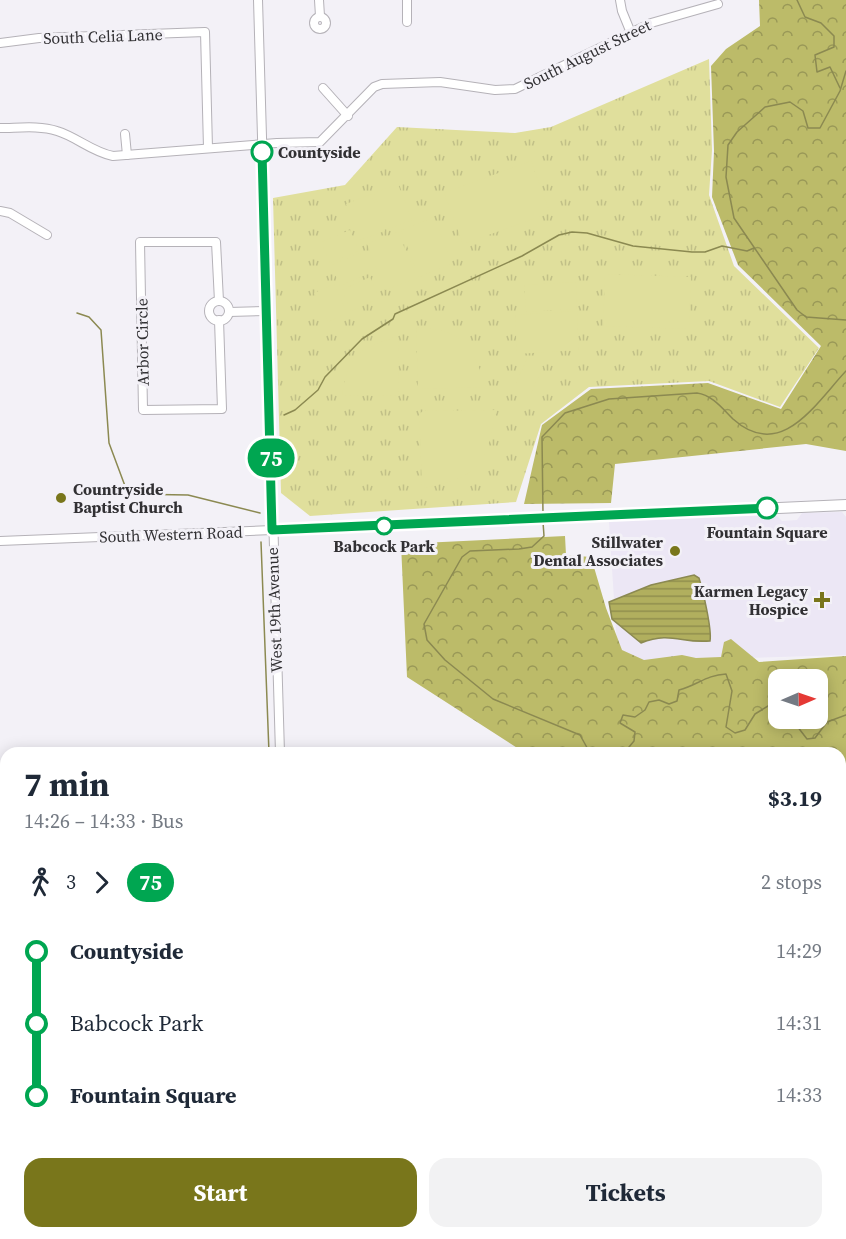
<!DOCTYPE html>
<meta charset="utf-8">
<style>
:root{--surface:#fff;--page:#f2f2f3;--text:#1f2937;--muted:#747a83;--accent:#79761b}
body{margin:0;font-family:"Source Serif 4",serif;background:var(--page);color:var(--text);height:100vh;display:flex;flex-direction:column;font-size:22px;white-space:nowrap}
*{box-sizing:border-box;margin:0}
p{font-size:20px;color:var(--muted)}
.icon{flex:none;width:33px;height:33px;fill:none;stroke:currentColor;stroke-width:2;stroke-linecap:round;stroke-linejoin:round}
.map{position:relative;flex:1;overflow:hidden}
.sheet{position:absolute;left:0px;top:747px;width:846px;height:492px;display:flex;flex-direction:column;background:var(--surface);border-radius:18px 18px 0 0;box-shadow:0 3px 15px #0003}
.sheet>*{flex:none}
.badge{padding:0 12px;border-radius:20px;font-size:21px;line-height:39px}
.needle{width:39px;rotate:88deg}
.tools{position:absolute;left:768px;top:669px;display:grid;gap:12px}
.tools a{display:grid;place-items:center;width:60px;height:60px;border-radius:12px;background:var(--surface);box-shadow:0 3px 15px #0003;font-size:30px}
.map>.badge{position:absolute;translate:-50% -50%;box-shadow:0 0 0 3px #fff}
.legs{display:flex;align-items:center;gap:9px;height:66px;padding:0 24px;font-size:20px}
.legs p{margin-inline-start:auto}
.overview{display:flex;align-items:center;justify-content:space-between;height:102px;padding:0 24px}
h1{font-size:33px;font-weight:700;line-height:45px}
.primary-button{display:flex;gap:12px;margin-top:auto;padding:12px 24px}
.primary-button a{flex:1;height:69px;border-radius:18px;background:var(--accent);color:#fff;font-size:24px;font-weight:700;line-height:69px;text-align:center}
.primary-button a+a{background:var(--page);color:var(--text)}
ul{padding:0 24px;list-style:none}
li{display:flex;align-items:center;gap:21px;height:72px;font-size:22px}
li i{display:grid;place-items:center;width:9px;height:100%;margin:0 8px;background:currentColor}
li i::after{content:'';width:15px;height:15px;margin:-8px;border:4px solid;border-radius:50%;background:var(--surface)}
li p{margin-inline-start:auto}
li:first-child i{background:linear-gradient(#0000 50%,currentColor 0)}
li:last-child i{background:linear-gradient(currentColor 50%,#0000 0)}
.map>svg:first-child{display:block}
</style>
<div class="map">
<svg width="846" height="1239" viewBox="0 0 846 1239">
<defs>
<pattern id="grass-dots" width="8" height="8" patternUnits="userSpaceOnUse" patternTransform="scale(1.5)"><rect width="8" height="8" fill="#e0df9c"/><path d="M2 2h.1M6 6h.1" fill="none" stroke="#c1c087" stroke-width="1.8" stroke-linecap="round"/></pattern>
<pattern id="forest-crowns" width="20" height="18" patternUnits="userSpaceOnUse" patternTransform="scale(1.5)"><rect width="20" height="18" fill="#bcbb69"/><path d="M2 6a3 3 0 1 1 6 0M12 15a3 3 0 1 1 6 0" fill="none" stroke="#999857"/></pattern>
<pattern id="park-tufts" width="24" height="20" patternUnits="userSpaceOnUse" patternTransform="scale(1.5)"><rect width="24" height="20" fill="#e0df9c"/><path d="M3 7l-1-3M5 7V3M7 7l1-3M15 17l-1-3M17 17v-4M19 17l1-3" fill="none" stroke="#c1c087"/></pattern>
<pattern id="water-rules" width="6" height="5" patternUnits="userSpaceOnUse" patternTransform="scale(1.5)"><rect width="6" height="5" fill="#b1af5e"/><path d="M0 2.5h6" fill="none" stroke="#918f4e"/></pattern>
</defs>
<rect width="100%" height="100%" fill="#f3f1f7"/>
<path fill="#ece7f5" d="M842,512L846,517V655L618,662L609,521L775,514L782,521L797,520L802,513Z"/>
<g fill="url(#grass-dots)">
<path d="M9,1233H282L283,1239H5Z"/>
<path d="M310,1233H474L475,1239H310Z"/>
</g>
<g fill="url(#forest-crowns)" fill-rule="evenodd">
<path d="M759,0H846V451L806,444L615,464L611,503L524,504L542,425L591,389L708,383L781,409L821,346L738,265L712,197L714,151L711,66L726,49L760,26Z"/>
<path d="M565,536L566,555L591,557L606,608L622,650L644,660L682,655L696,658L721,657L724,642L731,639L759,662L846,656V781H840V753H525L407,677L401,544ZM778,680H818V718H778Z"/>
<path d="M474,1233H681L683,1239H475Z"/>
</g>
<path fill="url(#park-tufts)" d="M709,59L712,150L709,195L734,266L819,348L780,407L709,381L589,387L541,424L516,502L310,516L281,493L273,198L345,185L397,127L515,133L551,127Z"/>
<g fill="#e0df9c">
<path d="M531,161L550,213L463,244L444,193Z"/>
<path d="M398,184L412,220L388,229L374,193Z"/>
<path d="M371,194L385,231L360,240L346,204Z"/>
<path d="M434,217L452,264L419,277L401,230Z"/>
<path d="M350,230L359,251L330,263L321,242Z"/>
<path d="M398,232L417,278L385,290L367,244Z"/>
<path d="M360,253L369,273L340,286L331,265Z"/>
<path d="M605,274L691,277L689,329L603,326Z"/>
<path d="M370,277L379,298L351,311L342,290Z"/>
<path d="M576,282L577,309L526,312L524,285Z"/>
<path d="M334,284L347,313L328,322L314,293Z"/>
<path d="M577,311L579,350L517,354L515,315Z"/>
<path d="M416,327C466,332 470,342 486,387L418,389Z"/>
<path d="M398,336L399,395L342,396C348,353 359,350 398,336Z"/>
<path d="M527,359L543,367L531,393L515,385Z"/>
<path d="M497,410C485,467 480,477 422,488L419,414L423,411Z"/>
</g>
<path fill="url(#water-rules)" stroke="#8b8951" stroke-width="1.5" d="M694,575L699,578C703,591 712,629 710,641C682,644 671,631 641,643L612,619L609,602L651,585Z"/>
<g fill="none" stroke-linecap="round" stroke-linejoin="round">
<g stroke="#8b8951" stroke-width="1.5">
<path d="M797,0L805,17L821,23L834,36V47L815,55L817,72L830,67L840,88"/>
<path d="M846,71L840,91L820,128H808L803,111L790,102L765,107L737,132L728,145L726,177L734,218L797,310L806,317L846,320"/>
<path d="M77,313L89,317L101,330L109,443L128,494L188,495L260,513"/>
<path d="M284,415L295,410L318,390L325,377L362,339L393,319L395,314L522,256L559,235L572,232L587,233L633,246L692,252H705L722,246L747,251L754,248"/>
<path d="M543,514L542,437L565,413L609,399L697,393C712,395 722,408 733,419C781,462 815,404 846,371"/>
<path d="M543,522L544,536L532,547L519,549L470,551L462,557L424,624L427,640L445,660L493,699L580,735L590,753"/>
<path d="M261,542L269,753"/>
<path d="M797,718V726L807,739L815,738L827,722L846,715"/>
<path d="M624,753L634,741L635,732L620,723L623,715L635,717L645,710L649,702L659,700L669,704L677,701L679,690C698,685 706,675 726,674L732,691L726,727L735,733L745,730L755,714L773,703L778,694"/>
<path d="M288,1233V1239"/>
<path d="M517,1233L518,1239"/>
</g>
<g stroke="#b5b2b8" stroke-width="10">
<g id="minor">
<path d="M258,0L280,753"/>
<path d="M319,0L320,16"/>
<path d="M407,0V22"/>
<path d="M620,0L622,11L631,33"/>
<circle cx="320" cy="23" r="6"/>
<path d="M0,43L39,38L205,32L208,148"/>
<path d="M323,88L348,116"/>
<path d="M0,128C18,128 39,125 57,131C77,137 92,152 113,156L277,143L320,142L374,87L382,84L440,82L495,90L515,89L651,23L718,4"/>
<path d="M125,134L127,155"/>
<path d="M0,211L10,213L47,235"/>
<circle cx="219" cy="311" r="10"/>
<path d="M229,312L267,311"/>
<path d="M219,320L222,409L143,410L140,242H216L219,301"/>
<path d="M0,541L272,530"/>
<path d="M0,918H6"/>
<path d="M0,1043L6,1044"/>
<path d="M0,1170H6"/>
<path d="M0,1219L6,1218"/>
<path d="M840,1221H846"/>
<path d="M297,1233V1239"/>
<path d="M824,1233L825,1239"/>
</g>
</g>
<g stroke="#b5b2b8" stroke-width="12">
<path id="major" d="M272,530L846,505"/>
</g>
<use href="#minor" stroke="#fff" stroke-width="8"/>
<use href="#major" stroke="#fff" stroke-width="10"/>
</g>
<g fill="none" stroke-linecap="round" stroke-linejoin="round">
<g stroke="#fff" stroke-width="14">
<path id="line-1" d="M262,152L272,530L767,508"/>
</g>
<use href="#line-1" stroke="#00a651" stroke-width="9"/>
</g>
<g fill="#fff" stroke="#00a651" stroke-width="3">
<circle cx="262" cy="152" r="10"/>
<circle cx="767" cy="508" r="10"/>
<circle cx="384" cy="526" r="8"/>
</g>
<g fill="#79761b" stroke="#f3f1f7" stroke-width="2">
<circle cx="61" cy="498" r="6"/>
<circle cx="675" cy="551" r="6"/>
<path d="M819 591h6v6h6v6h-6v6h-6v-6h-6v-6h6z"/>
</g>
<g text-anchor="middle" stroke-width="6" stroke-linejoin="round" paint-order="stroke">
<g font-size="16" fill="#313033" stroke="#f3f1f7">
<text transform="translate(103 36) rotate(-2)" y="6">South Celia Lane</text>
<text transform="translate(587 54) rotate(-26)" y="6">South August Street</text>
<text transform="translate(142 342) rotate(-91)" y="6">Arbor Circle</text>
<text transform="translate(171 534) rotate(-2)" y="6">South Western Road</text>
<text transform="translate(274 610) rotate(-92)" y="6">West 19th Avenue</text>
</g>
<g font-size="16" font-weight="bold" fill="#313033" stroke="#f3f1f7">
<text x="278" y="158" text-anchor="start">Countyside</text>
<text x="767" y="538">Fountain Square</text>
<text x="384" y="552">Babcock Park</text>
</g>
<g font-size="16" font-weight="bold" fill="#313033" stroke="#f3f1f7" text-anchor="end">
<text x="73" y="495" text-anchor="start">Countryside<tspan x="73" dy="18">Baptist Church</tspan></text>
<text x="663" y="548">Stillwater<tspan x="663" dy="18">Dental Associates</tspan></text>
<text x="808" y="597">Karmen Legacy<tspan x="808" dy="18">Hospice</tspan></text>
</g>
</g>
</svg>
<div class="tools">
<a><svg class="needle" viewBox="-14 -14 28 28"><path d="M0-13l5 13h-10z" fill="#e53935"/><path d="M0 13l5-13h-10z" fill="#747a83"/></svg></a>
</div>
<b class="badge" style="left:271px;top:458px;background:#00a651;color:#fff">75</b>
<section class="sheet">
<div class="overview"><div><h1>7 min</h1><p>14:26 – 14:33 · Bus</p></div><b>$3.19</b></div>
<div class="legs"><svg class="icon" aria-label="walk" viewBox="0 0 24 24"><circle cx="13" cy="4" r="2"/><path d="M13 8l-2 6 4 7M11 14l-3 7M7 12l3-4h3l4 4"/></svg>3<svg class="icon" aria-label="forward" viewBox="0 0 24 24"><path d="M9 5l7 7-7 7"/></svg><b class="badge" style="background:#00a651;color:#fff">75</b><p>2 stops</p></div>
<ul>
<li><i style="color:#00a651"></i><b>Countyside</b><p>14:29</p></li>
<li><i style="color:#00a651"></i><span>Babcock Park</span><p>14:31</p></li>
<li><i style="color:#00a651"></i><b>Fountain Square</b><p>14:33</p></li>
</ul>
<div class="primary-button"><a>Start</a><a>Tickets</a></div>
</section>
</div>
